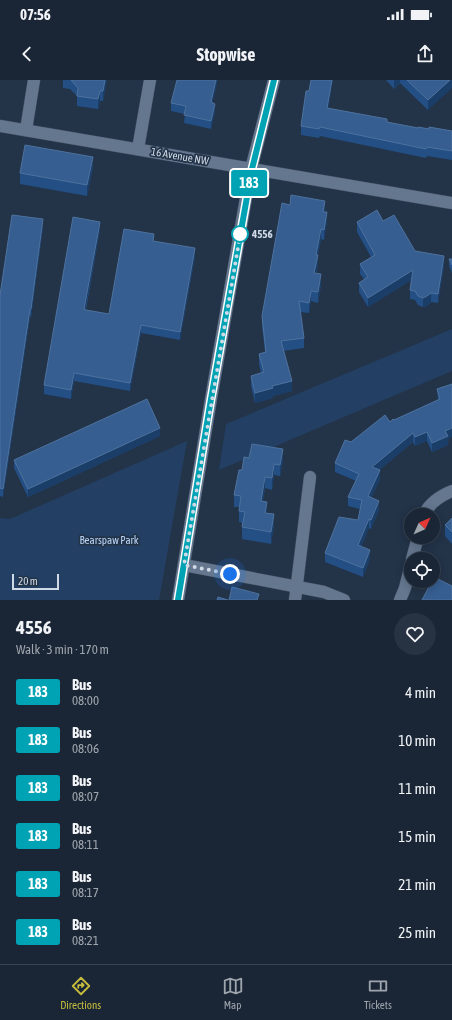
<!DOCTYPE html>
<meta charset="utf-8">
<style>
:root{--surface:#1a2636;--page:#273242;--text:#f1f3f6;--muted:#9fa5ad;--line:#384351;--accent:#c5bc3d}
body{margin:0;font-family:"Asap Condensed",sans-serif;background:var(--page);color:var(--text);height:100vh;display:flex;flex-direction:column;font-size:15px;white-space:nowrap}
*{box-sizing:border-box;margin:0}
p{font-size:13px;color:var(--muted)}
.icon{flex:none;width:22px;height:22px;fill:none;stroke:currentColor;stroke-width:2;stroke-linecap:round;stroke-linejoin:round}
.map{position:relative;height:520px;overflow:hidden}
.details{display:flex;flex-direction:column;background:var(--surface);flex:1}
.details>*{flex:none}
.badge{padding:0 8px;border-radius:3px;font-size:14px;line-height:26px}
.needle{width:26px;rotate:45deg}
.buttons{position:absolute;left:404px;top:428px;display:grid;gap:8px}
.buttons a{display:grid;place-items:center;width:36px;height:36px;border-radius:50%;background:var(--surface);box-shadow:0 2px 10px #0003,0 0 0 1px var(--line);font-size:20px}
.scale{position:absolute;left:12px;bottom:10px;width:47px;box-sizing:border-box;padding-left:4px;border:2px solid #d0dae7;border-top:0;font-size:11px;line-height:14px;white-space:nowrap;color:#d0dae7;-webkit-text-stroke:3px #233348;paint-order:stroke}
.you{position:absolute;width:20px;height:20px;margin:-10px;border:3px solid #fff;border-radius:50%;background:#1a73e8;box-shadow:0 0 0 6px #1a73e833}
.map>.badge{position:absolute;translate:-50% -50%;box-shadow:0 0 0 2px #fff}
.round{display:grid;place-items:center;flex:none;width:42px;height:42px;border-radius:21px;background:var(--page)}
.summary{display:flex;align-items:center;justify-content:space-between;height:68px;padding:0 16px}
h1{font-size:19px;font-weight:700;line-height:30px}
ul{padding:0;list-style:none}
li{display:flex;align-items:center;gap:12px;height:48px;padding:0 16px}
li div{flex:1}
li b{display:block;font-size:15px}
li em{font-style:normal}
li .badge{min-width:44px;font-weight:700;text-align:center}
.status{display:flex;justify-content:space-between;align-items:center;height:28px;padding:0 20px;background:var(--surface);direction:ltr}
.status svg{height:11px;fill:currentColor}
header{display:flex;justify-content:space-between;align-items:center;height:52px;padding:0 16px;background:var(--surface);font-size:18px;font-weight:700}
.dock{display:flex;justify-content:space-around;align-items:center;height:56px;border-top:1px solid var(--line);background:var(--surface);font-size:11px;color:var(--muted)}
.dock a{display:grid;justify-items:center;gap:2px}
.dock .current{color:var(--accent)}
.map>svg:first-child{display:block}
</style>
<div class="status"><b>07:56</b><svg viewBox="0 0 49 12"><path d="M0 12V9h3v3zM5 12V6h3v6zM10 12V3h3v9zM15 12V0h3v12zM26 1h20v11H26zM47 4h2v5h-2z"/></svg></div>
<header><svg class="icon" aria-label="back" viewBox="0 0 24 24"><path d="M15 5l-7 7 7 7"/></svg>Stopwise<svg class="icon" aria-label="share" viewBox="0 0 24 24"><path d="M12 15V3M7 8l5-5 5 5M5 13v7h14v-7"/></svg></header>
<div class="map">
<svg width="452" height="520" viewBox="0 0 452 520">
<rect width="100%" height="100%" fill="#233348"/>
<g fill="#234064">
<path d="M452,249V291L219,390L226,344Z"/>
<path d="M187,361L159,520H0V438L10,439Z"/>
</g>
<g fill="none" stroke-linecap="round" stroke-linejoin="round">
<g stroke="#425062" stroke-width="13">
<g id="minor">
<path d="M0,46L452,123"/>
<path d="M26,50L34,0"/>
<path d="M138,69L150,0"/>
<path d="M424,435C429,423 440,416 452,411"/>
<path d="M412,479L418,457"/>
<path d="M184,485L324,512L344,520"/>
<path d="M178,520L211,319L251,89L274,0"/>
<path d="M295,520L310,397"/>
<path d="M400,520L405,508L411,484"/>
</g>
</g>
<use href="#minor" stroke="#64778f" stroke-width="12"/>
</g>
<g fill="#234f85">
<path d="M63,0H107L103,21H100L98,29L77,26V16L70,9L63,8Z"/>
<path d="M386,0H452L428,30L400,3L394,9Z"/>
<path d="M309,11L328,28L387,42L418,48L452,51V80L427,76L426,78L320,56L319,58L301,55V46Z"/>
<path d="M171,23H212L215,32L211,49L184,43L185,34L171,31Z"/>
<path d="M93,88L87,116L20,104V93Z"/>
<path d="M325,132L327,142L324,160L321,159L318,175V185L316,194L321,205L318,223L311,221L309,233L300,232L304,258V268L283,271L292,311L273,316V318L255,323L251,306V296L261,293L259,284V274L265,272L262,246V236Z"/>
<path d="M383,141L415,171L444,186L438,223L431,222L427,226L423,227L418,225L415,220L410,219V210L411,200L368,227L359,212V203L364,199L360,194V184L371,177L357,152V142Z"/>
<path d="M43,147L31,237H30L3,417L0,416V215Z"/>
<path d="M100,150L86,230L109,234L154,161L195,177L180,260L141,253L130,311L74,301L71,319L44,314V305Z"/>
<path d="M449,179H452V193L449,186Z"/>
<path d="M452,304L448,365L432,372L427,361L415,366L413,362L379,390L380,399L371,418L379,430L371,449L369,448L361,467L370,479L363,497L325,482V473L358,440L360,429L348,426V417L356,401L335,392V383L351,362L390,342L438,320L437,309Z"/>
<path d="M160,356L28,417L14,388V380Z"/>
<path d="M249,378L283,381L280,396L274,395L272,410L265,408L263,421L267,433L274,446L271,464L242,459V447L243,443L239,442V427H234V415Z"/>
<path d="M452,438V464L445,456V445Z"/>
</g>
<g fill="#1b3e68">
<path d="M105,0H107L103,21V11Z"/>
<path d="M216,0H218L211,30V22Z"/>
<path d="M332,0H333L327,37V28Z"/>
<path d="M394,0H400V3L394,9Z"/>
<path d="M450,0H452V8L428,30V20Z"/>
<path d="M100,11V21L98,29V19Z"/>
<path d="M215,24V32L211,49V41Z"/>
<path d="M93,77V88L87,116V105Z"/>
<path d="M325,121V131L323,142V132Z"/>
<path d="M327,132V142L324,160V150Z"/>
<path d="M43,139V147L31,237V229Z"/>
<path d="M100,142V150L84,237V229Z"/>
<path d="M321,149V159L316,185V175Z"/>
<path d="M195,168V177L180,260V252Z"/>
<path d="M318,175V185L314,203V193Z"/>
<path d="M444,176V186L438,223V214Z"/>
<path d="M413,190V199L368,227V218Z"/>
<path d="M321,194V205L318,223V212Z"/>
<path d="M311,211V221L309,233V223Z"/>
<path d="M431,213V222L427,226L423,227V218Z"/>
<path d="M30,229V237L3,417V409Z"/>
<path d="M141,245V253L130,311V303Z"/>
<path d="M74,293V301L71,319V310Z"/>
<path d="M292,301V311L273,316V318L255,323V313L272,306Z"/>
<path d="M160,348V356L28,417V409Z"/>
<path d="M452,348V357L448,359V365L432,372V363L445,351Z"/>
<path d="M427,352V361L415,366V357Z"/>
<path d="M413,353V362L372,396V387Z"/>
<path d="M283,369V381L280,396V385Z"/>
<path d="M274,384V395L272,410V398Z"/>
<path d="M380,390V399L368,425V416Z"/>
<path d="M265,397V408L261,432V421Z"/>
<path d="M379,421V430L371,449V440Z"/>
<path d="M267,422V433H265Z"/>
<path d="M274,434V446L271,464V452Z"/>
<path d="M369,439V448L358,474V465Z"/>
<path d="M370,470V479L363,497V488Z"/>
</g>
<g fill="#365e90" stroke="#4e729e">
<path d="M71,0H105L103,11H100L98,19L77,16L78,8Z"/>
<path d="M177,0H216L211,22L215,24L211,41L184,35L186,26L171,23Z"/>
<path d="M311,0H332L327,28L387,39V42L418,48V47L429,49V47L452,51V71L427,67L426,69L320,47L319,49L301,46L306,11H309Z"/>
<path d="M407,0H450L428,20Z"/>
<path d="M25,65L93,77L87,105L20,93Z"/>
<path d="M291,115L325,121L323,132H327L324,150L321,149L316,175H318L314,193L321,194L318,212L311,211L309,223L299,221L304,258L281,261L292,301L272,306L273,308L255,313L251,296L264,292L259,274L266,272L262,236L282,123L290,125Z"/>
<path d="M377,130L383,141L394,135L415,171L444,176L438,214L431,213L427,216L423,218L418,216L415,211L410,210L413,190L368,218L359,203L368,197L360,184L375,175L357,142Z"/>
<path d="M12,135L43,139L31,229H30L3,409L0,408V215Z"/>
<path d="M73,137L100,142L84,229L86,230L109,234L124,149L154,154L153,161L195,168L180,252L141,245L130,303L74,293L71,310L44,305Z"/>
<path d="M449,179H452V185Z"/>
<path d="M452,304V348L445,351L448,356L432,363L427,352L415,357L413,353L372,387L380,390L368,416L379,421L371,440L369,439L358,465L370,470L363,488L325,473L339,437L358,440L362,420L348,417L359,394L335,383L345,360L351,362L385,335L390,342L393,339L394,340L440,319L437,309Z"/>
<path d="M147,319L160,348L28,409L14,380Z"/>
<path d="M252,364L283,369L280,385L274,384L272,398L265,397L261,421L267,422L265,433L274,434L271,452L242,447L245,432L239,431L241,416L234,415L239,390H242L244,377L249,378Z"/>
<path d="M452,438V452L445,445Z"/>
<path d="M434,497L452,506V520H422L432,501H433V499Z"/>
<path d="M232,507L259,514L257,520H229Z"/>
<path d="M218,517L228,520H217Z"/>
</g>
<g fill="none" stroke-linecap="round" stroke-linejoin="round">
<g stroke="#fff" stroke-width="9">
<path id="line" d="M178,520L211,319L252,89L274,0"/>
</g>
<use href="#line" stroke="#00a3b4" stroke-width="6"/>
<path stroke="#d0dae7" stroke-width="4" stroke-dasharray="0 7.2" d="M230,494L184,485L241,150L240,154"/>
</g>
<circle fill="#fff" stroke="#00a3b4" stroke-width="2" cx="240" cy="154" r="8"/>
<g text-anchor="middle" stroke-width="3.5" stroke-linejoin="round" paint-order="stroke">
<g font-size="11" fill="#d0dae7" stroke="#233348">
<text transform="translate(180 76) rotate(10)" y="4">16 Avenue NW</text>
</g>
<g font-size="11" font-weight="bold" fill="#d0dae7" stroke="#233348" text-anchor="start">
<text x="252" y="158">4556</text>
</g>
<g font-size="11" fill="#bad5f7" stroke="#233348">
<text x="109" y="464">Bearspaw Park</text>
</g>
</g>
</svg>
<div class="buttons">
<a><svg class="needle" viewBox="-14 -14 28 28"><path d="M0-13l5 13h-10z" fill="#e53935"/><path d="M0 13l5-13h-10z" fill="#9fa5ad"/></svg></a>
<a><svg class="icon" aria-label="locate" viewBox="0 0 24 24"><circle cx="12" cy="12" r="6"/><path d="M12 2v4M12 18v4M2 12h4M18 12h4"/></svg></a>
</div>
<div class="scale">20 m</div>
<div class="you" style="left:230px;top:494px"></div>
<b class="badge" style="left:249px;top:103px;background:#00a3b4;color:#fff">183</b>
</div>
<section class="details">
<div class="summary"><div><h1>4556</h1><p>Walk · 3 min · 170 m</p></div><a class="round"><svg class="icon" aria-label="heart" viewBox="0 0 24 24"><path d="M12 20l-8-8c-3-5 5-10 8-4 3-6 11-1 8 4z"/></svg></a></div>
<ul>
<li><span class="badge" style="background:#00a3b4;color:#fff">183</span><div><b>Bus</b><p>08:00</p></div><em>4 min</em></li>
<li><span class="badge" style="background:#00a3b4;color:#fff">183</span><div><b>Bus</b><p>08:06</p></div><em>10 min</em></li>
<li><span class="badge" style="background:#00a3b4;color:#fff">183</span><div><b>Bus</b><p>08:07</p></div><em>11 min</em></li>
<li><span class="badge" style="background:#00a3b4;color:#fff">183</span><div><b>Bus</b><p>08:11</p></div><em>15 min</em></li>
<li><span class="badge" style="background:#00a3b4;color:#fff">183</span><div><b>Bus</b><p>08:17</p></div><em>21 min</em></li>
<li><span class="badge" style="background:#00a3b4;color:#fff">183</span><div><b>Bus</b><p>08:21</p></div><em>25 min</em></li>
</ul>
</section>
<nav class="dock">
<a class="current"><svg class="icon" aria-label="directions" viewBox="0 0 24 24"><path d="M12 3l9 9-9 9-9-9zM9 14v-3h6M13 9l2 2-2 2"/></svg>Directions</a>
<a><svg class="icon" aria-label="map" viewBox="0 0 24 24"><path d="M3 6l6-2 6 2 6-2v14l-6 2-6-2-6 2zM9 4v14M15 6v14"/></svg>Map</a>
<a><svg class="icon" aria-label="tickets" viewBox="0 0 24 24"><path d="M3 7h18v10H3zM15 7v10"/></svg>Tickets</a>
</nav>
